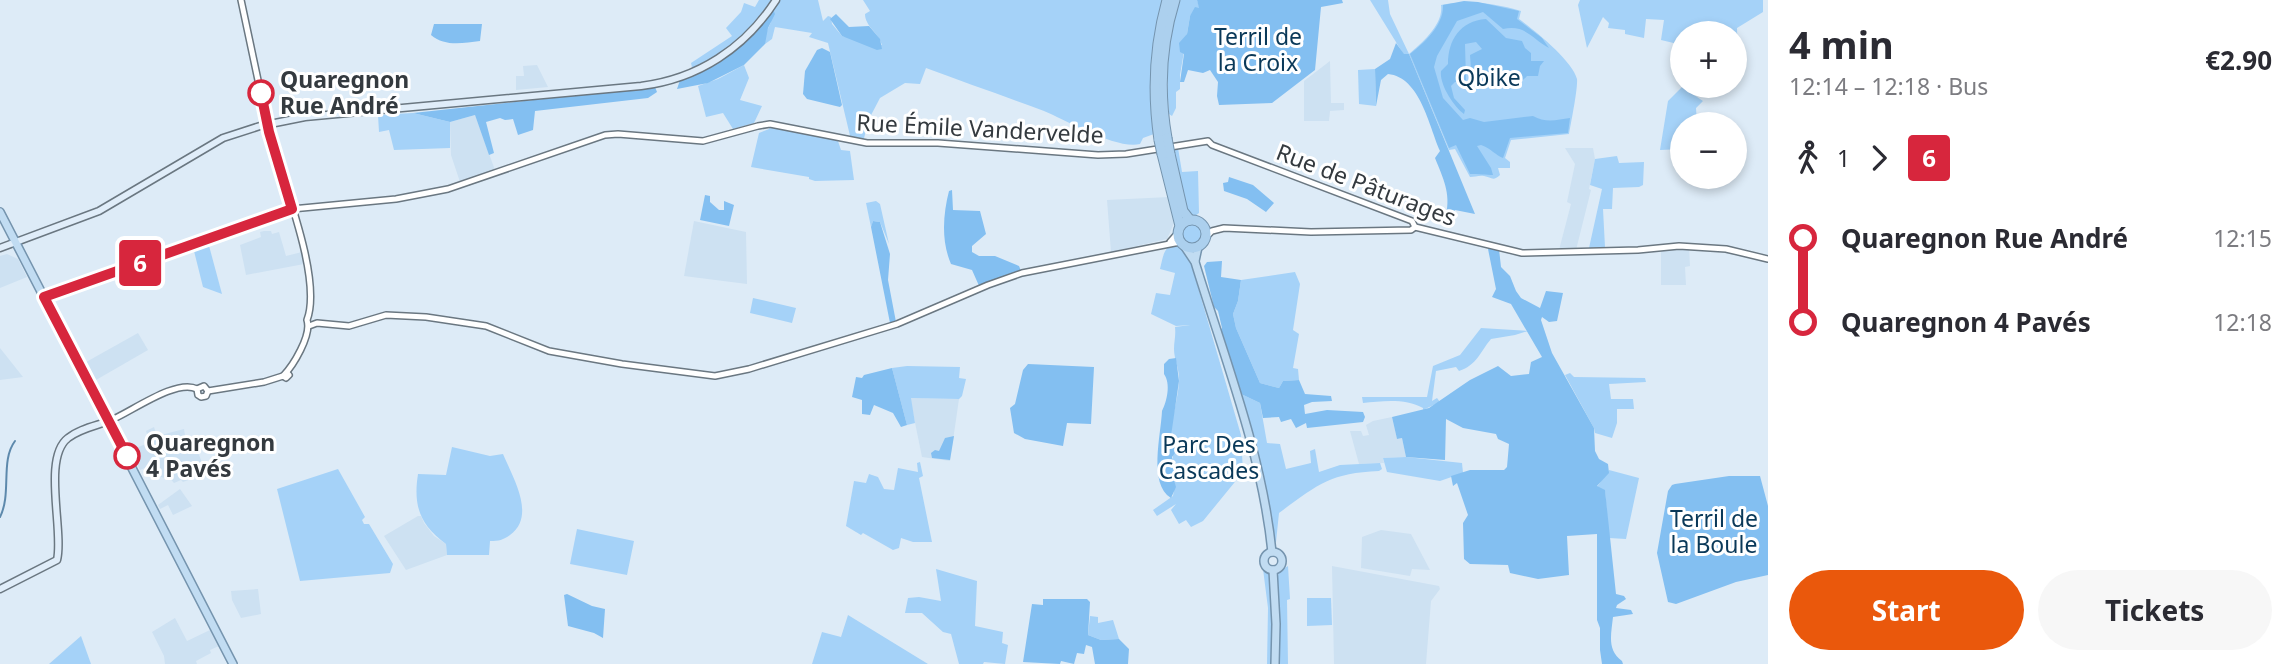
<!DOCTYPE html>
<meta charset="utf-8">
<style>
:root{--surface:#fff;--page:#f7f7f7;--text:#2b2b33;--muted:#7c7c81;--accent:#ea580c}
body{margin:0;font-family:"Noto Sans",sans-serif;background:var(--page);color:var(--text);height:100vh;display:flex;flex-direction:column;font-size:26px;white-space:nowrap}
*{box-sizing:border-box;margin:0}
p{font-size:23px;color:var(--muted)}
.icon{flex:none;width:38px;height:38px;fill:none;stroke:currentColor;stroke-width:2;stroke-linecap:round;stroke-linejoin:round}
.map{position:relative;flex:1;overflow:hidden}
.details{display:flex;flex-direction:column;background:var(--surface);width:525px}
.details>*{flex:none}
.badge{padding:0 14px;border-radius:5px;font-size:24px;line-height:46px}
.fabs{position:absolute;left:1670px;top:21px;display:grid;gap:14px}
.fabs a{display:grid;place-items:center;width:77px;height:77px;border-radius:50%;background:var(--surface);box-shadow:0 4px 10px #0003;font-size:35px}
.map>.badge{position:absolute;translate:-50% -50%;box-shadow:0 0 0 4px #fff}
.legs{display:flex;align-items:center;gap:10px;height:77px;padding:0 21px;font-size:23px}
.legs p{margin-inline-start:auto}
.summary{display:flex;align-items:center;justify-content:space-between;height:119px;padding:0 21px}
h1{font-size:38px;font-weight:700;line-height:52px}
.button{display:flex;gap:14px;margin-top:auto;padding:14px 21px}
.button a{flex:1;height:80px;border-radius:42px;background:var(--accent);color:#fff;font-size:28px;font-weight:700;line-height:80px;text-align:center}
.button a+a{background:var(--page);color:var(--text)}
ul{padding:0 21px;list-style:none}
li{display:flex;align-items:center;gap:24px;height:84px;font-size:26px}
li i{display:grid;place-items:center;width:10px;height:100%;margin:0 9px;background:currentColor}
li i::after{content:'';width:18px;height:18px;margin:-9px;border:5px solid;border-radius:50%;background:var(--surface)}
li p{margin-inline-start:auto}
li:first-child i{background:linear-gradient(#0000 50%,currentColor 0)}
li:last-child i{background:linear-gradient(currentColor 50%,#0000 0)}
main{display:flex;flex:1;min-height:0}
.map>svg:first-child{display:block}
</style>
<main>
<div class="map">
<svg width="1768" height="664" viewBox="0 0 1768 664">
<rect width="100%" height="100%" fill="#ddebf7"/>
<g fill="#cde1f2">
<path d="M1330,61L1331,103H1344V110L1330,111L1329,121H1304V81Z"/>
<path d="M537,65L548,87L516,90V76H524L523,66Z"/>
<path d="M475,115L496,173L461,185L451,155L450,122Z"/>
<path d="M1565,148H1593L1595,159L1589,189L1591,190L1576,250H1559L1571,204L1567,202L1575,164Z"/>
<path d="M1169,197L1175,221L1167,239L1111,252L1107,200Z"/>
<path d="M694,221L746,232L747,284L684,276Z"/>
<path d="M264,231H271L272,234L279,232L286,256L302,252L304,264L246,275L240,245L261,237L260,232Z"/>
<path d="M1689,246L1690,266L1685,267L1686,285H1661V248Z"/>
<path d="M7,254L18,259L27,277L0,288V256Z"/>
<path d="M138,333L148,350L89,384L79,366Z"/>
<path d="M0,348L23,377L0,380Z"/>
<path d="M910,398L959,399L950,461L922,457Z"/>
<path d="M1392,417L1397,439L1402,438L1406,457L1383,458L1384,463L1359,464L1350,431H1361L1363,436L1369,435L1366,425L1373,421Z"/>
<path d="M154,427L157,436L184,429L188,453L197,450L205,470L198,473L199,476L183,482L181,480L174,483L168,476L165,478L161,477L154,464L140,470L137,464L140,462L134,449L150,442L146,431Z"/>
<path d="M180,489L192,506L173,515L168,505L160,509L158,505Z"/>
<path d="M418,516H421L424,523L434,536L446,544L447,555L406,570L384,536Z"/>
<path d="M1381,530L1411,534L1430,570L1412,569L1410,576L1361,568L1362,537Z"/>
<path d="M1332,566L1439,586L1440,589L1431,601L1426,664H1334Z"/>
<path d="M258,589L261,614L241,618L232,600L231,591Z"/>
<path d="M175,618L187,641L210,630L219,646L210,650L211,653L196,661L197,664H165L164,656L152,632Z"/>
</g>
<g fill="#a5d2f8">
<path d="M759,0H818L823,21L828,16L831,17L832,24L842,36L882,45C878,32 865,26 865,14L870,11L863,0H1164L1151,70L1154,134L1143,138L1140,144C1117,150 1066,120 1044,111C1004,96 966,83 926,68L920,84L905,83L880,98L869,119L863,142L851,140L828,43L809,37L812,33L775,27L772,39L765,44V35L771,22L750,33L693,72L691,63L732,36L726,28L741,12L744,3L755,7Z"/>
<path d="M1177,0H1197L1200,9L1190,16L1180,75V89L1176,92V108L1172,116L1169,114C1166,72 1167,41 1177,0Z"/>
<path d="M1370,0H1388L1390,14L1409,54C1422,43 1444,24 1441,5C1470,0 1493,3 1521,11L1519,19C1533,29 1573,61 1577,79C1578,88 1571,123 1569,134L1511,140L1505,158L1510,162V168H1498L1500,175C1493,182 1491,177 1484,176C1480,175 1474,177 1470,177L1455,149L1449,150L1409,54L1404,55Z"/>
<path d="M1580,0H1763V12L1737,28L1738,64H1734V33H1682V45L1661,40L1664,20L1646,19L1644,38L1625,34V30L1608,28L1609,23L1603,17L1587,48L1578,5Z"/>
<path d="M744,65L749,78L740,100L762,106L754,123L733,129L723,113L706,117L698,86L718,79Z"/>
<path d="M1375,69L1376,106L1359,104L1358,70Z"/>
<path d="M1682,87L1703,101L1696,108L1697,124H1682V149L1660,150L1668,101Z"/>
<path d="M413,113L450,122V148L394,150L389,130L379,132L378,115Z"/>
<path d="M770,124L837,138L841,150L850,151L854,180L815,181L809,179V177L751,167L759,133L769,129Z"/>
<path d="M1173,148H1178L1182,172L1198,171L1199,213L1195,216L1187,211Z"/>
<path d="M1617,156L1619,163L1644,162L1643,185L1639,187L1613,188L1612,209H1603L1605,247L1589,248L1602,189L1590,185L1595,159Z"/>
<path d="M876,201L880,204L889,244L880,222L873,221L871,227L866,203Z"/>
<circle cx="1192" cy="234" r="12"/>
<path d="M208,242L222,294L203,287L193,247Z"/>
<path d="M1176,244L1185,250L1190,260L1241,435L1243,472L1203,521L1191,527L1186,520L1179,524L1171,510L1176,504L1157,516L1153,510L1173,496C1177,480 1172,454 1171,436C1171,418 1178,400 1179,382C1180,370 1174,360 1174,349C1174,341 1176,336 1175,327L1190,325L1176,326L1151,314L1156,293L1170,295L1175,273L1160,269C1163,258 1163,246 1176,244Z"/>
<path d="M1295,272L1300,284L1293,330L1299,334L1293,368L1298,369L1299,380L1283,381L1279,388L1260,383L1236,328L1233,314L1238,301L1241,280Z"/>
<path d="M753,298L796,308L792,323L750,313Z"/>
<path d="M1481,328L1528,331L1515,335L1491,339C1480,352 1477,365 1459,371L1456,367L1436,371L1432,401L1437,398L1440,402L1423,410V408C1406,398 1382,401 1363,403L1362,397H1427L1433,366L1460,355Z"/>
<path d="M907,366L960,367L959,378L966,379L962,396L959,399L911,398L915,423L907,425L892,368Z"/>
<path d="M1570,373L1574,377L1645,378L1646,382L1609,384L1611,399H1633L1634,409H1617V423L1612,438L1595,433L1594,428L1565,375Z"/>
<path d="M1239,393L1260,403L1267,443L1280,444L1286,469L1311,463L1310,451L1315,449L1319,472L1340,465L1380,463L1382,469L1379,471C1330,473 1317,485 1279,513L1276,542H1273Z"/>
<path d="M452,447L490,456L503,454C512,476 537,516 510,535C503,540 499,541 490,541L489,555H447L446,544C420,525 413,506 418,474L446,475Z"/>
<path d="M1406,457L1462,463L1463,473L1440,481L1387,472L1383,458Z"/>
<path d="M920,462L923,476L919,478L932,542H913L901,538L899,548L893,550L863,533L861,535L846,526L854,481L866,483L869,474L878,477L884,489L894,490L898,468L918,472L917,463Z"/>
<path d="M338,469L365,517L362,520L364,524H369L393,564L390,573L300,581L277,489Z"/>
<path d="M1609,470L1639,478L1626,539L1609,538L1605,491L1597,487Z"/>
<path d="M577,529L634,541L627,575L570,564Z"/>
<path d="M1288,566L1290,599L1287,600L1288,664H1267L1268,608L1263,569L1269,573L1272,582L1277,581L1279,571Z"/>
<path d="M936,569L977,581L975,626L1003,632L1002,643L1008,645L1005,664L984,662L983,664H959L951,634L943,632L922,613H905L908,598L919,597L941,601Z"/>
<path d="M1307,598H1331L1332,625L1307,626Z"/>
<path d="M848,615L928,664H812L822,632L841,637Z"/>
<path d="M1090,616L1098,617V623L1113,620L1119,639L1101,640L1088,635Z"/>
<path d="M81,636L91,664H49Z"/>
</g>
<g fill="#83bff1">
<path d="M1197,0H1342L1343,3L1321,7L1315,70L1272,103L1219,105L1217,96L1218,82L1210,70L1203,73L1188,70L1184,82H1180L1184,54L1180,52L1179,43L1187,34L1190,16L1195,7L1199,8Z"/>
<path d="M1464,1L1478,2L1519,11L1517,19L1542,38L1549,48C1531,38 1525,24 1503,29L1483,12L1457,21L1437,56L1434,67L1443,98L1463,120L1470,118L1484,122L1533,116C1545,123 1557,120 1570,118L1568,133L1510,138L1503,158C1495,155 1492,149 1481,145L1477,146L1491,168L1493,175C1487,175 1478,174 1470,174L1456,145L1449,148L1410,54C1424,43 1444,25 1443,5Z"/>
<path d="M772,7L775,14L768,28L765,44L744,65L708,83L677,89L681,77L722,57Z"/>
<path d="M836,14L849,27L869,26L880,39L882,49L877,50L842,36L830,19Z"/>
<path d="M1486,19L1506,38L1522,41L1525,48L1531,53V61H1544L1540,66L1538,76H1527C1515,90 1504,81 1488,83C1484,84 1481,85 1477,86L1472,82L1470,55L1482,49L1476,42L1465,44L1466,80L1455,82L1451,86L1454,98L1465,110L1464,114C1454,107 1439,84 1441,71L1448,64C1448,40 1460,21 1486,19Z"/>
<path d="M434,24H482L480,41C463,43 445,47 431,35Z"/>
<path d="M1396,43L1404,54H1409L1475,214L1455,210L1452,216L1446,215C1451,193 1443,178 1435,158L1440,151C1429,126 1420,77 1388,74L1381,80L1376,106L1375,69L1390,59Z"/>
<path d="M822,48L830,52L842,105L840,107L807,99L803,94L805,71L817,50Z"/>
<path d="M655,87L657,92L648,98L535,111L533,130L518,135L513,119L505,120L500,118L486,122L494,153L489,155L475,115L450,122L413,113Z"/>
<path d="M1229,177L1253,185L1274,203L1266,212L1247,199L1224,191L1223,183L1228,182Z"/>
<path d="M952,190L953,210L980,211L986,234L972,246V252L979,256H995L1019,266L1021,271L1016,275L980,288L972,270L951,264C941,241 943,214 949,191Z"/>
<path d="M705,195L710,196V202L719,210H724V201L734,205L729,226L700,220Z"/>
<path d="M873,221L880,222L890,254L888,280L896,322L890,323L871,227Z"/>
<path d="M1488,249H1499L1501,267L1510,276L1516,291L1521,298L1540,308L1546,291L1563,293L1557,321L1549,322L1542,317L1541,320L1552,353L1594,428L1595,451L1599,459L1608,464L1609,473L1597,486L1605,490L1616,594L1624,596L1626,599L1617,605L1616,608L1631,610L1633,614L1613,617C1611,635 1607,650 1622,661L1623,664H1602L1600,650V628L1597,620V534L1567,536L1569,575L1538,579L1510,573L1508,565L1470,564L1464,559L1463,523L1468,515L1457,483L1453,486L1451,476L1470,470H1504L1507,467L1509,444L1498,439L1496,434L1463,428L1446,419L1445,460L1406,457L1402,438L1397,439L1392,417L1429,408L1470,380L1498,366L1511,376L1529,374L1531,362L1542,357L1511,304L1492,297L1496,289Z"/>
<path d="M1222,261L1221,277L1241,280L1238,301L1233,314L1236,328L1260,383L1279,388L1283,381L1299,380L1305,394L1331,396L1332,401L1312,402L1304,405L1305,414L1327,410L1363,412L1365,417L1363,422L1307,428L1306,423L1296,428L1291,419L1281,422L1279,417L1263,418L1260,403L1239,393L1220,331L1222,328L1218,311L1214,307L1204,266L1207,262Z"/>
<path d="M1176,358L1179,381L1171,436L1173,445L1177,450L1172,457C1176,468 1172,476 1176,487L1171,498C1148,484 1161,435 1162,411C1167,401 1171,384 1164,374V364L1169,359Z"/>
<path d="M1028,364L1094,367L1091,424L1067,423L1063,446L1025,439L1014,433L1010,408L1015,404L1023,370Z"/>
<path d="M892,368L907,425L901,427L893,413L874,405L870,415L862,414V400L852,397L856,377L862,378L864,375Z"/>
<path d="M954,436L950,460L932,458L931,453L935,450L939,451L945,438Z"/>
<path d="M1729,476H1760L1768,506V575L1736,582L1676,604L1668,602L1657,553L1668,491L1672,485L1675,484Z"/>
<path d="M567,594L592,606L605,609L603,638L594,633L568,626L564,595Z"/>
<path d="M1043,599H1087L1090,602L1088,635L1101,640L1119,639L1129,649L1128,664H1095L1092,647L1086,645L1084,654L1077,653L1074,664L1061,661L1060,664L1023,662L1032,604L1043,605Z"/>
</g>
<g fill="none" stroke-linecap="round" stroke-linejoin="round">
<path stroke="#5d89ac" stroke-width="2" d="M0,517C12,493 0,461 15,441"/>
<g stroke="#6a7781" stroke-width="8">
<g id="tertiary">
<path d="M241,0L265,113"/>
<path d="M269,132C281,177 323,278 307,320C312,335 293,366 283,376"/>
<path d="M1205,238L1212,231L1224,228L1311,232L1411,230L1415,227"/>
<path d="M1170,242L1178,233"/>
<path d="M44,297L292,209L396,199L448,189L605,135L618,134L703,141L758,126L770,124L867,143H938L1098,155L1126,154L1208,141L1212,145L1412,221L1415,227L1522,253L1638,250L1679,246L1726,249L1768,259"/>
<path d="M309,326L317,323L349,326L386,315L426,317L486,326L549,351L622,364L715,376L749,369L897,324L988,285L1022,273L1180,242"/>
<path d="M197,389L198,395L201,397L206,396L208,391"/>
<path d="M109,421C130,413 176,378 197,389L204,386L208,391L264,382L283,376L286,378L289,375L287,373"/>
</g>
</g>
<g stroke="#6a7781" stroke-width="9">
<g id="secondary">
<path d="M0,248L99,211L223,138L260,126L305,117L641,86C698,79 745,48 776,0"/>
<path d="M0,589L57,560C64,531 42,458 68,438C79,429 95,426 109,421"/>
</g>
</g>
<g stroke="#7594ae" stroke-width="10">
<g id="primary">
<path d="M0,212L233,664"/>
<path d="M1185,247L1195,262C1224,357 1262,453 1272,552"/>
<path d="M1195,261L1198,247"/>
<circle cx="1273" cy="561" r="9"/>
<path d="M1273,570L1276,624L1275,664"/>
</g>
</g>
<g stroke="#7594ae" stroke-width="11">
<g id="trunk">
<path d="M1167,138C1159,92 1161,45 1175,0"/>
<path d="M1159,140C1152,92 1154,46 1167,0"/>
<path d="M1162,154L1180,226"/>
<path d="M1170,154L1183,211L1190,220"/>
<circle cx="1192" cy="234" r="14"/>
</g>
</g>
<use href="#tertiary" stroke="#fff" stroke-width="5"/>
<use href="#secondary" stroke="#e0edf9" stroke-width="6"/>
<use href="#primary" stroke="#c1dcf2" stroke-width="7"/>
<use href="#trunk" stroke="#acd0ee" stroke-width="9"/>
<g stroke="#6a7781" stroke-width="8" stroke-linecap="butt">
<path id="tertiary-bridge" d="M265,113L269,132"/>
</g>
<g stroke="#7594ae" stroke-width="11" stroke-linecap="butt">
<g id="trunk-bridge">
<path d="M1167,138L1170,154"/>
<path d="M1159,140L1162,154"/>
</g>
</g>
<use href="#tertiary-bridge" stroke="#fff" stroke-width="5"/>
<use href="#trunk-bridge" stroke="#acd0ee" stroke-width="9"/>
</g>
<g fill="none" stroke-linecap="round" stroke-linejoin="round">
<g stroke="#fff" stroke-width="16">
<path id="line-1" d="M127,456L44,297L292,209L269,132L261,93"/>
</g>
<use href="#line-1" stroke="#d7263d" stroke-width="10"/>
</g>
<g fill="#fff" stroke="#d7263d" stroke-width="3.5">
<circle cx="261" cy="93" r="12"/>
<circle cx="127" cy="456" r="12"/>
</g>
<g text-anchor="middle" stroke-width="6" stroke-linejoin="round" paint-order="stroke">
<g font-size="23" fill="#0a3959" stroke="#fff">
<text x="1258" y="45">Terril de<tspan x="1258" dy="26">la Croix</tspan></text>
<text x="1489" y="86">Qbike</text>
<text x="1209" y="453">Parc Des<tspan x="1209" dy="26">Cascades</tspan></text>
<text x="1714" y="527">Terril de<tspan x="1714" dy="26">la Boule</tspan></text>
</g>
<g font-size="23" font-weight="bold" fill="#343a3f" stroke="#fff" text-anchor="start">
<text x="280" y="88">Quaregnon<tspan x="280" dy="26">Rue André</tspan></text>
<text x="146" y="451">Quaregnon<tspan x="146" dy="26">4 Pavés</tspan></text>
</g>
<g font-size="23" fill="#343a3f" stroke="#fff">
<text transform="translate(980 129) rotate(3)" y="8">Rue Émile Vandervelde</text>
<text transform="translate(1366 185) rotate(21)" y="8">Rue de Pâturages</text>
</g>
</g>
</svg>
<div class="fabs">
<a>+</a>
<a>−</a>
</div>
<b class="badge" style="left:140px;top:263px;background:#d7263d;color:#fff">6</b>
</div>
<section class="details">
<div class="summary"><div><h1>4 min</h1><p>12:14 – 12:18 · Bus</p></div><b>€2.90</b></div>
<div class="legs"><svg class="icon" aria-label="walk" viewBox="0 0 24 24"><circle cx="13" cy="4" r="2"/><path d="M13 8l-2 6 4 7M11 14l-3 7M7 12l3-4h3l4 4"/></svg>1<svg class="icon" aria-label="forward" viewBox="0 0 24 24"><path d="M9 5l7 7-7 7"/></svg><b class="badge" style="background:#d7263d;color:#fff">6</b></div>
<ul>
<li><i style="color:#d7263d"></i><b>Quaregnon Rue André</b><p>12:15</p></li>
<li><i style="color:#d7263d"></i><b>Quaregnon 4 Pavés</b><p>12:18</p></li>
</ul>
<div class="button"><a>Start</a><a>Tickets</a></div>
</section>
</main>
